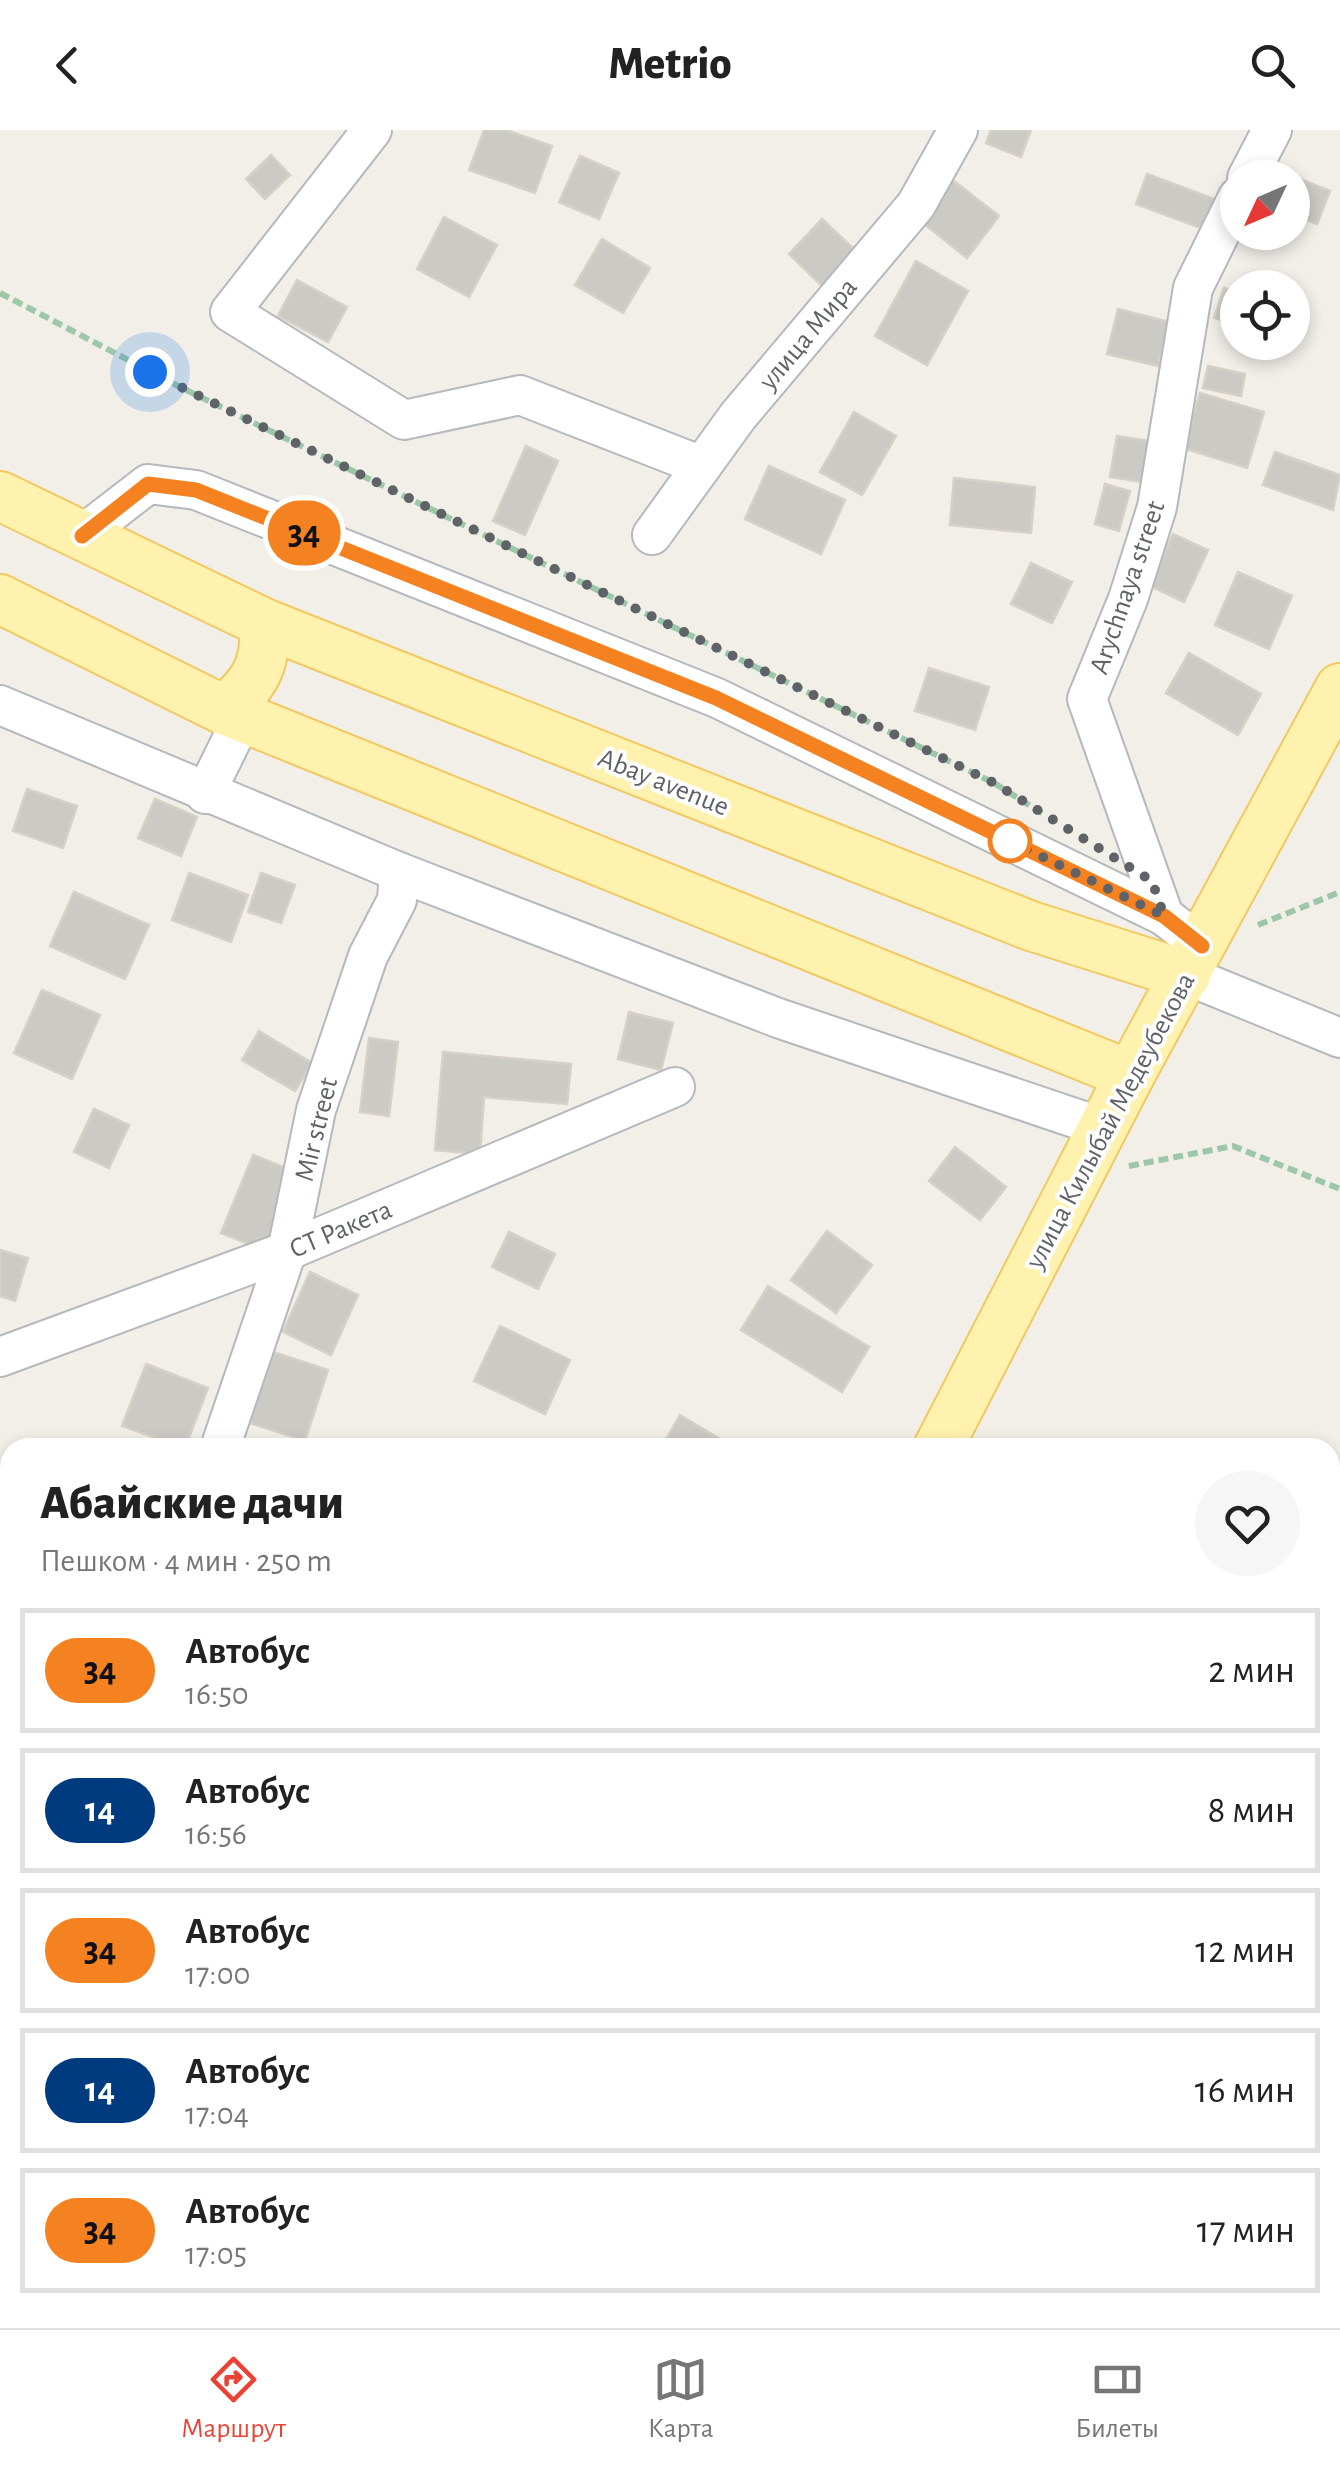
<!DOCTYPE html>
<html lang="ru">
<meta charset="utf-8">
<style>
:root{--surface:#fff;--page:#f6f6f6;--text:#222;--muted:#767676;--line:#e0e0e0;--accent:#ea4335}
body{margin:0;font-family:"Alegreya Sans",sans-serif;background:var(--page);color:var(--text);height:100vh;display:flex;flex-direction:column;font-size:38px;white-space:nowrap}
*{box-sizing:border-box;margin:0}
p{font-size:32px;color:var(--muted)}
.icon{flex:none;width:55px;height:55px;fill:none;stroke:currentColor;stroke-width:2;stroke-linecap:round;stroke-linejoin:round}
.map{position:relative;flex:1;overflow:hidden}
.details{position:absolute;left:0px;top:1308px;width:1340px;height:892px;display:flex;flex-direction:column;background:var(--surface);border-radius:30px 30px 0 0;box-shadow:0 5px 15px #0003}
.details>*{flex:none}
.badge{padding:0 20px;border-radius:32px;font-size:35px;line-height:65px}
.needle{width:65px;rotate:226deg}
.fabs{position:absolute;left:1220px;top:30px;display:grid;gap:20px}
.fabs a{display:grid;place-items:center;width:90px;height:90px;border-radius:50%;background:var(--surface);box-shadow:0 5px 15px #0003;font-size:50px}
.you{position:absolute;width:50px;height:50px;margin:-25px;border:8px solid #fff;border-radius:50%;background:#1a73e8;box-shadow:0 0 0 15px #1a73e833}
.map>.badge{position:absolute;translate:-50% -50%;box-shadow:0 0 0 5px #fff}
.round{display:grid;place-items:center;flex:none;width:105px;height:105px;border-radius:52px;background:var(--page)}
.headline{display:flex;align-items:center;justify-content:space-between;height:170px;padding:0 40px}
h1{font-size:48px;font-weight:800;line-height:75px}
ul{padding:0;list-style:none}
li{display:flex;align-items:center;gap:30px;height:125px;margin:0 20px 15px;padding:0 20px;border:5px solid var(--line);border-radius:0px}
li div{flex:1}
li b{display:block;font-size:38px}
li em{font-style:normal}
li .badge{min-width:110px;font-weight:700;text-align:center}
header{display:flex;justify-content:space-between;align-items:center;height:130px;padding:0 40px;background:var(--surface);font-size:45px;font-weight:800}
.dock{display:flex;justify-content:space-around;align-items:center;height:140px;border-top:2px solid var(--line);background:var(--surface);font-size:28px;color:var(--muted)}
.dock a{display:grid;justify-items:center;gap:5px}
.dock .on{color:var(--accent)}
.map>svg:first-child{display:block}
</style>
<header><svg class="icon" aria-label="back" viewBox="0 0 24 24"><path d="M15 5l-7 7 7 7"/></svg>Metrio<svg class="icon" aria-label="search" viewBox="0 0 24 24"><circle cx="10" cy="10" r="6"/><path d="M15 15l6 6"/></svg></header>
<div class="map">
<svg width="1340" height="2198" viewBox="0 0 1340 2198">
<rect width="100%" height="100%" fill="#f1efe8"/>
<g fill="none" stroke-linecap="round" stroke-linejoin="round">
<g stroke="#aadaff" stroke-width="62">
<path d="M1330,2061L1340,1975"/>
<path d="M1314,2198L1315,2190"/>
</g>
</g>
<g fill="#cccac5" stroke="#d6d1c6" stroke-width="2.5">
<path d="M484,0H506L552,16L535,63L469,40Z"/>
<path d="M991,0H1031L1021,27L986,13Z"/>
<path d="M271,25L290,45L265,69L246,49Z"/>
<path d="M580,26L619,43L599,89L559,72Z"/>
<path d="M1285,43L1330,61L1317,94L1292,84V48H1283Z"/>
<path d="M1147,44L1217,70L1206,100L1136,74Z"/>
<path d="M950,48L999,86L967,128L918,89Z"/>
<path d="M444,87L497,115L469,167L417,139Z"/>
<path d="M822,89L857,122L823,157L789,124Z"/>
<path d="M602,109L650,138L623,183L575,155Z"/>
<path d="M916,131L968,161L927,235L875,206Z"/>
<path d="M297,150L347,177L328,212L278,186Z"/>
<path d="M1224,158L1238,162V195L1214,188Z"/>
<path d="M1118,179L1169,192L1158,236L1107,224Z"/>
<path d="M1208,236L1245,244L1241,266L1203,258Z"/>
<path d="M1200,263L1264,282L1247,338L1183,318Z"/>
<path d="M854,282L896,306L862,365L820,342Z"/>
<path d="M1117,306L1155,312L1149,353L1110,347Z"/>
<path d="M526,316L558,331L525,405L493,391Z"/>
<path d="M1275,322L1340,345L1333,380L1263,355Z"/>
<path d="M769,336L845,370L821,424L745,389Z"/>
<path d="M954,348L1035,357L1031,403L950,395Z"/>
<path d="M1105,354L1130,361L1119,401L1095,394Z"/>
<path d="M1173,404L1208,420L1184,472L1150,456Z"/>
<path d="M1031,433L1072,452L1052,493L1011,474Z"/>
<path d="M1238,442L1292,466L1269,519L1215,495Z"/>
<path d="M1189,523L1261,564L1238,605L1166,563Z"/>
<path d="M929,538L989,557L975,600L915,581Z"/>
<path d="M27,659L77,676L63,718L13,701Z"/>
<path d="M155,669L197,687L181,726L138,708Z"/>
<path d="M189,743L248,765L231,812L172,790Z"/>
<path d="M261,743L295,755L281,793L248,782Z"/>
<path d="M74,762L149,795L125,849L50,816Z"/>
<path d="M42,860L100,885L72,949L14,923Z"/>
<path d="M629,882L673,893L661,940L618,929Z"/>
<path d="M259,901L312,933L295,961L242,930Z"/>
<path d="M369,908L398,912L389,986L360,982Z"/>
<path d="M443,922L571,934L567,974L484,967L480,1024L435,1020Z"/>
<path d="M94,979L129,995L109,1038L74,1022Z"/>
<path d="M955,1017L1006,1057L980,1090L929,1051Z"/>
<path d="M253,1025L296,1042L264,1120L221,1103Z"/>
<path d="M827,1101L872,1135L836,1183L791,1150Z"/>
<path d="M509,1102L555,1124L538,1159L492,1137Z"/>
<path d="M0,1120L28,1128L15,1171L0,1166Z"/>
<path d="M310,1142L358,1165L331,1225L283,1202Z"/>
<path d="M768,1156L869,1217L842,1262L741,1200Z"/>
<path d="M500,1196L570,1230L545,1284L474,1251Z"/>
<path d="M264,1219L328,1240L305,1311L241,1290Z"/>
<path d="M146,1234L208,1258L185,1318L122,1296Z"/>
<path d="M680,1285L720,1309L715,1318H661Z"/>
<path d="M0,1682L10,1686L7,1741L0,1738Z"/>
<path d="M10,1845V1879L0,1874Z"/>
<path d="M0,1897L10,1902V1949L0,1945Z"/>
<path d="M116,2190H155L165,2198H110Z"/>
</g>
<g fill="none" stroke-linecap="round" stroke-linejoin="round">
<g stroke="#b5b8bc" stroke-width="42">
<g id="minor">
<path d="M372,0L230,182L404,290L520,265L702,336"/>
<path d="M1247,48L1272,0"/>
<path d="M82,405L148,354L196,360L717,568L1164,786L1203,816"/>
<path d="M652,405L738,286L916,75L958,0"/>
<path d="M0,575L399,742L778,888L1104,998"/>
<path d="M205,664L243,587"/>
<path d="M1164,786L1087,569L1128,469L1157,377L1193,158L1238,67"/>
<path d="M1186,845L1340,908"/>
<path d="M0,1227L287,1121L675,957"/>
<path d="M220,1318L287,1121L316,980L368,826L397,770L399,742"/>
<path d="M0,1829L10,1808"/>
</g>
</g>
<g stroke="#f2c960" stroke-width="52">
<g id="major">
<path d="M0,366L264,493L1031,796L1186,845"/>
<path d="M0,469L224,580L1130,945"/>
<path d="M224,580C255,554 267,535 264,493"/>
<path d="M938,1318L1130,945L1340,558"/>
<path d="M370,2198L375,2190"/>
</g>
</g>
<g stroke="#9cc7a9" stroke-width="6" stroke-dasharray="10 5" stroke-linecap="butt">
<path d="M0,163L180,257L994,653L1045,685"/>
<path d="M1258,795L1340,762"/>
<path d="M1129,1036L1233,1016L1340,1059"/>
</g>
<use href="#minor" stroke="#fff" stroke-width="38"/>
<use href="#major" stroke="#fff2af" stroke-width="48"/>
</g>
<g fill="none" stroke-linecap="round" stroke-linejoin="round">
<g stroke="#fff" stroke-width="22">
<path id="line" d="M82,406L148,354L196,360L716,568L1164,786L1202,816"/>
</g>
<use href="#line" stroke="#f58220" stroke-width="15"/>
<path stroke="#5f6368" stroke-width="10" stroke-dasharray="0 18" d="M150,242L994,653L1152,751L1164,786L1010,711"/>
</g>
<circle fill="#fff" stroke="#f58220" stroke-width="5" cx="1010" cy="711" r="20"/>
<g text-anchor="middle" stroke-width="8" stroke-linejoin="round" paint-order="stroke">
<g font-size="28" fill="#5f6368" stroke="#fff">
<text transform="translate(807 203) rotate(-50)" y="10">улица Мира</text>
<text transform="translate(1126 457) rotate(-71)" y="10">Arychnaya street</text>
<text transform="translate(664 651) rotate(22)" y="10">Abay avenue</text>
<text transform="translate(1109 990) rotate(-62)" y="10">улица Килыбай Медеубекова</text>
<text transform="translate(315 999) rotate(-76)" y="10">Mir street</text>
<text transform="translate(340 1098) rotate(-23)" y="10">СТ Ракета</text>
</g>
</g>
</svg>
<div class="fabs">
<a><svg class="needle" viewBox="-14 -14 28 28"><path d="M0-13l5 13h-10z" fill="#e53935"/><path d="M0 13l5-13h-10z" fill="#767676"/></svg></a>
<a><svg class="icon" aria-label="locate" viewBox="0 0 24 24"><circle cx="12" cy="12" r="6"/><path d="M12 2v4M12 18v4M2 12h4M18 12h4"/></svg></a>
</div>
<div class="you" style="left:150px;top:242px"></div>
<b class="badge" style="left:304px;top:403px;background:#f58220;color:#111">34</b>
<section class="details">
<div class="headline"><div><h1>Абайские дачи</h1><p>Пешком · 4 мин · 250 m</p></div><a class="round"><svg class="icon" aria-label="heart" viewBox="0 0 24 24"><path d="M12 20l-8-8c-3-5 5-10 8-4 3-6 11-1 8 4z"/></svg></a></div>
<ul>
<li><span class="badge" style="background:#f58220;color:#111">34</span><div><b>Автобус</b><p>16:50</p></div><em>2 мин</em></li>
<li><span class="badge" style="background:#003b80;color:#fff">14</span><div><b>Автобус</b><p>16:56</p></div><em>8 мин</em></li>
<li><span class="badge" style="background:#f58220;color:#111">34</span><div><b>Автобус</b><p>17:00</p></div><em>12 мин</em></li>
<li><span class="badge" style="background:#003b80;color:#fff">14</span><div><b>Автобус</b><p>17:04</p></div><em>16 мин</em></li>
<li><span class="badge" style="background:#f58220;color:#111">34</span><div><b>Автобус</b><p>17:05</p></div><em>17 мин</em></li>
</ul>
</section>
</div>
<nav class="dock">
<a class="on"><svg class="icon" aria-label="directions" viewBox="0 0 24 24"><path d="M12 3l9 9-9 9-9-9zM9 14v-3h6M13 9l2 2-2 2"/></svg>Маршрут</a>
<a><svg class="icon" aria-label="map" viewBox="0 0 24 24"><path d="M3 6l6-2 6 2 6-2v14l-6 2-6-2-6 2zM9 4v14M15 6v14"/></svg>Карта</a>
<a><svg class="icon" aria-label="tickets" viewBox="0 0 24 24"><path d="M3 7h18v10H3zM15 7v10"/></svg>Билеты</a>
</nav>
